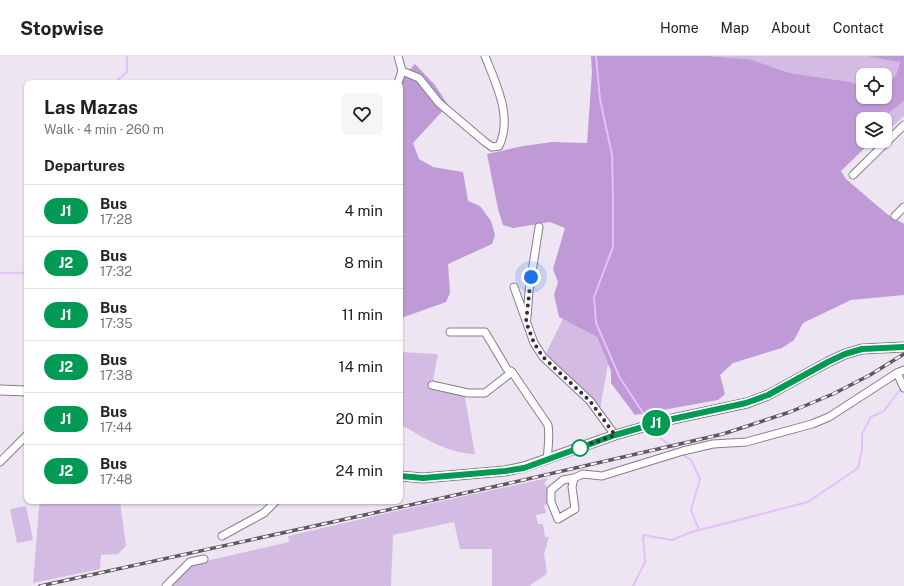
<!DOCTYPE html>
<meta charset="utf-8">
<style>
:root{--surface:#fff;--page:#f6f6f6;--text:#222;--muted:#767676;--line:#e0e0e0}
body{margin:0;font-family:"Public Sans",sans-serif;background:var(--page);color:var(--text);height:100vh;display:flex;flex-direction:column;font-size:15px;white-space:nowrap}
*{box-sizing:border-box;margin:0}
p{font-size:13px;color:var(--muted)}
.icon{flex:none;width:22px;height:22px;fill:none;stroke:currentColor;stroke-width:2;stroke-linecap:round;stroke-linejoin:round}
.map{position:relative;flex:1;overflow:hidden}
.sheet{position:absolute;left:24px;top:24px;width:379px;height:424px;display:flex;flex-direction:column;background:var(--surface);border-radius:8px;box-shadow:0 1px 3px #0004}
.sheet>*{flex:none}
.badge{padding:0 8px;border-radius:13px;font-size:14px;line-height:26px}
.tools{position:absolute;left:856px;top:12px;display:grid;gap:8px}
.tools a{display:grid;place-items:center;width:36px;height:36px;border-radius:8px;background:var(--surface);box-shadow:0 1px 3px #0004;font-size:20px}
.you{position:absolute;width:20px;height:20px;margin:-10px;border:3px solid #fff;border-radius:50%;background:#1a73e8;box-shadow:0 0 0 6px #1a73e833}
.map>.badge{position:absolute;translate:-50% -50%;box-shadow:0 0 0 2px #fff}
h2{padding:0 20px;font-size:15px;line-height:36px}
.round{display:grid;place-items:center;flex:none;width:42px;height:42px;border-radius:8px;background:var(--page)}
.summary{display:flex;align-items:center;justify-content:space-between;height:68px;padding:0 20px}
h1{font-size:19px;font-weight:700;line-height:30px}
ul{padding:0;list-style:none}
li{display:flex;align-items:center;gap:12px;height:52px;padding:0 20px;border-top:1px solid var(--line)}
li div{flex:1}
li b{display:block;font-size:15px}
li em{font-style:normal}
li .badge{min-width:44px;font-weight:700;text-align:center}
header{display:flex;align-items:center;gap:24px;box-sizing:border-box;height:56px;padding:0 20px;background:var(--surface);border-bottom:1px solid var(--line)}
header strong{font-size:19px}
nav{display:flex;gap:22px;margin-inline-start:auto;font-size:14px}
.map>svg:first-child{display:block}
</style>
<header>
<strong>Stopwise</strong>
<nav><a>Home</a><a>Map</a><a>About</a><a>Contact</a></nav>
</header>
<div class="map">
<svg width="904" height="530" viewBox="0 0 904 530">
<rect width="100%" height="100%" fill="#eee5f3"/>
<g fill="#d4bbe4">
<path d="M708,0H867L886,4L900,5L896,20L885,33V19H863V32L851,26L790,17L749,3Z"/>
<path d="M904,45V60L885,78V60Z"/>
<path d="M563,263L597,281L608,308L600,353C584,332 564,317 545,299Z"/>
<path d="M400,296L438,298L432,329L464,336L475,398C449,398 422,381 400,368Z"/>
<path d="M548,422L544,428L549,432L547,440L548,448L544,449L546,457L536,459L538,468H543L545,481H549L544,498L547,517C542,523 535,524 530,530H492V493H460L454,466L393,479L391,530H170L193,508L289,486L288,480L414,451Z"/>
<path d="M42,445H120L126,490L118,498L101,499L100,513L33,527L39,451Z"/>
<path d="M26,450L33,484L17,487L10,453Z"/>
</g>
<g fill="#c09ad7">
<path d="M591,0H708L749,3L790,17L851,26L863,32V41H885V33L896,19L900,6L886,4L867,0H904V45L885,60L884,63H863V85H872L841,115L846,123L887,158L904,168V239L851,244L803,267L794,284L782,292L733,307L720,319L725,338L718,344L635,359L611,327V315L597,281L559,261L554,239L558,226L553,213L565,172L550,166L513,172L503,169L498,153L487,98L523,90L552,86L587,87L592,16Z"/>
<path d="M415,8L435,29L448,49L413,87L419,103L433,111L463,116L468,145L480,150L491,165L495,179L492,188L448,208L450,237L446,246L404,261L400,264V38L403,21Z"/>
</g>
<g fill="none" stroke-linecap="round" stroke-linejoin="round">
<g stroke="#e5befd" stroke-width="2">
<path d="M596,0L600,43L612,99L613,143V191L594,241L596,267L620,322L649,366"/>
<path d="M114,27L127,16V0"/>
<path d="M0,217H24L27,208"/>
<path d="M652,372L656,379L678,395"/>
<path d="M682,398L691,404L700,423L691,454L699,474"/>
<path d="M633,530L645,506L643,479L672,484L692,476L808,446L858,412L862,394V378L871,361L884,355L898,336L903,333"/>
</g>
<g stroke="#867e8b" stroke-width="9">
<g id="minor">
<path d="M402,15L419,22L439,47L485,86L492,91L499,90C513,61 496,28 485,0"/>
<path d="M398,27L402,15L398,0"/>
<path d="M853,119L904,69"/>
<path d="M895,160L904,151"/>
<path d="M514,231L534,287L543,301L590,345L615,379"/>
<path d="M527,262L529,235L539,171"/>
<path d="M450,276H485L507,313L512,316L548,369C550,381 548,392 547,404"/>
<path d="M897,317L904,332"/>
<path d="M432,329L468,337H485L512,316"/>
<path d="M0,406L27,379"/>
<path d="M574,422L563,424L551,434V446L558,463L575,453L572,431L574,422L583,418L602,420L683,395L713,388L746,386L812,368L829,361L897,317L904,314"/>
<path d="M222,480L264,457L276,445"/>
<path d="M166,530L190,506L204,503"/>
</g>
</g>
<g stroke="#867e8b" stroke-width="11">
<g id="tertiary">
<path d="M0,334L27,335"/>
<path d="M400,420L423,422L505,415L524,411L615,379L668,364L747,347L768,339L828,306L845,298L862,293L904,291"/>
</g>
</g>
<use href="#minor" stroke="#fff" stroke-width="7"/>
<use href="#tertiary" stroke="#fff" stroke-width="9"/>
<g stroke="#5e5960" stroke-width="3.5">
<path id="rail" d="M40,530L506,428L723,378L790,356L833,338L870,319L904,298"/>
</g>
<use href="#rail" stroke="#fff" stroke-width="2" stroke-dasharray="6" stroke-linecap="butt"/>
</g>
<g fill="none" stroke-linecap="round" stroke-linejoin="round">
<g stroke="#fff" stroke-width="9">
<path id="line" d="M400,420L423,422L505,415L524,412L615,379L668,364L746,347L768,339L828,306L845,298L862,293L904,291"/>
</g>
<use href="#line" stroke="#009a55" stroke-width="6"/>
<path stroke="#333035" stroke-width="4" stroke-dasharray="0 7.2" d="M531,221L526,266L534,287L543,301L590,345L615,379L578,392H580"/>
</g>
<circle fill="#fff" stroke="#009a55" stroke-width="2" cx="580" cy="392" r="8"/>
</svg>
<div class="tools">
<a><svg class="icon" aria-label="locate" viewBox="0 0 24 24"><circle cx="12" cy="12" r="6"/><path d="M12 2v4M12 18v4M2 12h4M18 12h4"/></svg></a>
<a><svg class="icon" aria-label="layers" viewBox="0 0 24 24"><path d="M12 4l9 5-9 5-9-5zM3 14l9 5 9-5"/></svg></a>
</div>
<div class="you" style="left:531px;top:221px"></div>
<b class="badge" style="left:656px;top:367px;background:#009a55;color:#fff">J1</b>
<section class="sheet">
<div class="summary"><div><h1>Las Mazas</h1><p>Walk · 4 min · 260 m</p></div><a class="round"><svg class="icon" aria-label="heart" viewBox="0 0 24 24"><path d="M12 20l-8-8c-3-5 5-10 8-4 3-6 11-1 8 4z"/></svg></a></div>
<h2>Departures</h2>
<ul>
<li><span class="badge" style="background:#009a55;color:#fff">J1</span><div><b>Bus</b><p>17:28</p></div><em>4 min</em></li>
<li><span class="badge" style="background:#009a55;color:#fff">J2</span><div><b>Bus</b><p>17:32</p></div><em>8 min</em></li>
<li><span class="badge" style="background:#009a55;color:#fff">J1</span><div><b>Bus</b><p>17:35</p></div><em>11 min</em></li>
<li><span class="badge" style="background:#009a55;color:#fff">J2</span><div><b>Bus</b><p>17:38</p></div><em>14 min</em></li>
<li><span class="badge" style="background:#009a55;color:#fff">J1</span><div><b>Bus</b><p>17:44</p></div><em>20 min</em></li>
<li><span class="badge" style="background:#009a55;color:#fff">J2</span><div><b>Bus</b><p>17:48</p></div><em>24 min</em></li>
</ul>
</section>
</div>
